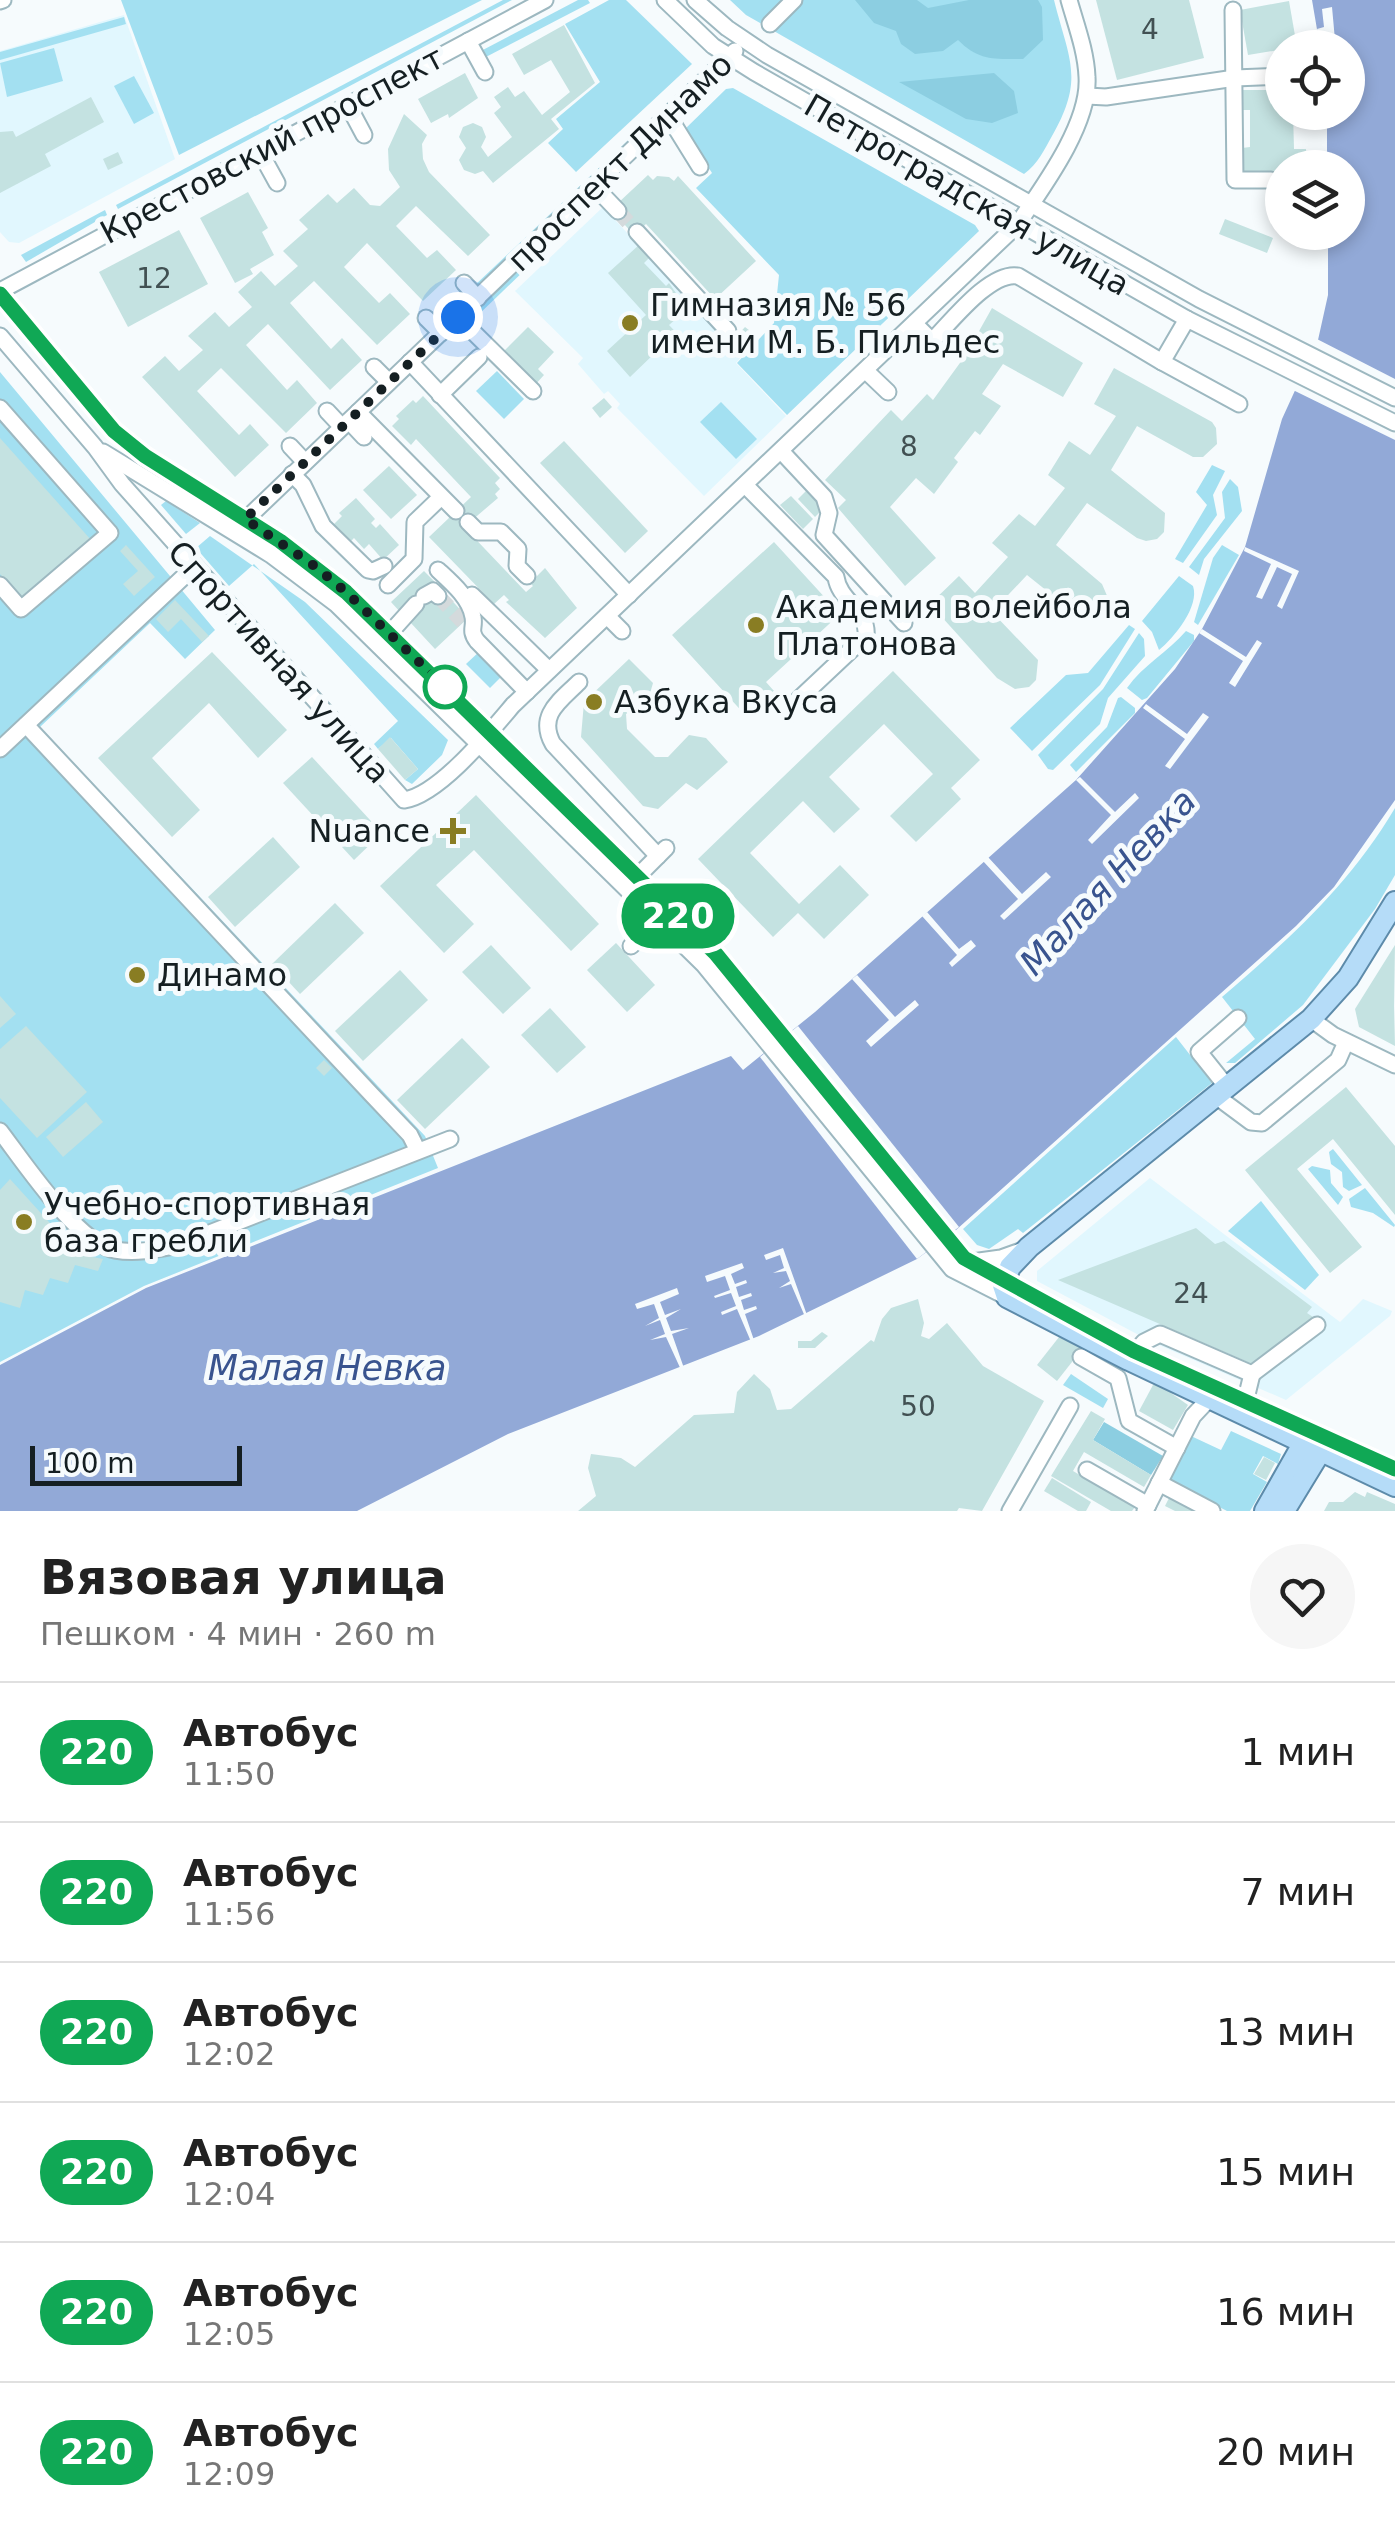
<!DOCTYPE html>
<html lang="ru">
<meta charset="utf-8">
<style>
:root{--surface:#fff;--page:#f6f6f6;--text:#222;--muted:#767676;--line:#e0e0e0}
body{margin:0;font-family:"DejaVu Sans",sans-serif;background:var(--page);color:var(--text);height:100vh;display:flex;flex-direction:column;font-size:38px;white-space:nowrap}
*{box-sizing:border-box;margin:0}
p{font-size:32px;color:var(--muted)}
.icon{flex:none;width:55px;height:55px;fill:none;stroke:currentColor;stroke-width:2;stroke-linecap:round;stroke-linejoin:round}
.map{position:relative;height:1511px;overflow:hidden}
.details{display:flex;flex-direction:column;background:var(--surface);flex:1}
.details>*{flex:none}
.badge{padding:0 20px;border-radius:32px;font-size:35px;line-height:65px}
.buttons{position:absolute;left:1265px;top:30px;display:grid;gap:20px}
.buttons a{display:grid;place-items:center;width:100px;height:100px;border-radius:50%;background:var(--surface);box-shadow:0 5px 15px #0003;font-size:50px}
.scale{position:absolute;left:30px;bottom:25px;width:212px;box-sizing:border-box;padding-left:10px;border:5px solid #151f22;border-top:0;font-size:28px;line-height:35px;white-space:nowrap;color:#151f22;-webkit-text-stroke:8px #f6fbfd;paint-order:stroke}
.you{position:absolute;width:50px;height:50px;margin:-25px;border:8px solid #fff;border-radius:50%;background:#1a73e8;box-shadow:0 0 0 15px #1a73e833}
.map>.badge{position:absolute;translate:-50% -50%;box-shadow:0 0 0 5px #fff}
.round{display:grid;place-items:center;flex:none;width:105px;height:105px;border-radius:52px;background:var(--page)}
.headline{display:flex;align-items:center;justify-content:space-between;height:170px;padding:0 40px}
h1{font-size:48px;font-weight:800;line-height:75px}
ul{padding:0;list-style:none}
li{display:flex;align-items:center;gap:30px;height:140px;padding:0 40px;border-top:2px solid var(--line)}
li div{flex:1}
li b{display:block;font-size:38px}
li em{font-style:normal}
li .badge{min-width:110px;font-weight:700;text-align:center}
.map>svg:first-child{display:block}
</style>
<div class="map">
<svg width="1395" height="1511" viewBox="0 0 1395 1511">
<rect width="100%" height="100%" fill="#f6fbfd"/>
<g fill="#e1f7fe">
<path d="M124,15L175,159L19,243L9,242L0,232V51Z"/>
<path d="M603,207L742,356L736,363L786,416L704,496L617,408L620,404L608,391L604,394L578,364L583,358L515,291Z"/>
<path d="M1150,1178L1340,1322L1363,1299L1392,1311L1390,1316L1286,1400L1152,1342L1037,1281V1271Z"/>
</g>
<g fill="#a3e0f1">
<path d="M121,0H482L179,155Z"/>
<path d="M503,0H512L118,209L116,205Z"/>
<path d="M578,0H588L590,3L482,59L479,52Z"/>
<path d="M609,0H626L692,64L576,172L548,143L563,129L556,119L600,82L565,24Z"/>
<path d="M730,0H1054C1069,60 1085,78 1052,136C1044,150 1038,164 1024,174L746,15Z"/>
<path d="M124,17L126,24L0,60V52Z"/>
<path d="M54,48L63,81L7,97L0,63Z"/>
<path d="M697,75L701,79L478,290L473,287Z"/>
<path d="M134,76L154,113L134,124L114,86Z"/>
<path d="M733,88L975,225L979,231L787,415L737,363L774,323L779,275L696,188L712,173L684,130L726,89Z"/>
<path d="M105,210L107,215L26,262L21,255Z"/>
<path d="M551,235L556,240L474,319L469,314Z"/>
<path d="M497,371L524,399L504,419L476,391Z"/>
<path d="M0,372L215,630L185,659L150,623L40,727L425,1136L438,1168L144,1286L0,1362Z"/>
<path d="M721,402L757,439L736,459L700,422Z"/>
<path d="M1212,465L1225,471L1213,495L1217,515L1183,563L1175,559L1207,505L1196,492Z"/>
<path d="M1230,479L1238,487L1242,511L1204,559L1199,575L1189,567L1225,518L1222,492Z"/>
<path d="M166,501L200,523L186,534L161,505Z"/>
<path d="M210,536L305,602L448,740L442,755L412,784L405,780L418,769L391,738L378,749L374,744L398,721L254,564L229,586L196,548Z"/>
<path d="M1222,545L1239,555L1198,625L1194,622L1213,558Z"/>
<path d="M1179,576L1193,586C1200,606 1174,638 1159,650L1152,632L1142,621Z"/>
<path d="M1129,625L1135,629L1100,685L1032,751L1010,728L1066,675L1088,673Z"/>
<path d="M1186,631L1194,635V641L1147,698L1142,700L1127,688C1143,665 1168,652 1186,631Z"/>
<path d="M1139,633L1144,639L1145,656L1108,698L1100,724L1053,770L1048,769L1038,755L1103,689Z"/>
<path d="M480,651L502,676L490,688L466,664Z"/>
<path d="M1121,697L1135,708V713L1076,772L1070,765L1107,727L1118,698Z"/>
<path d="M1395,808V875L1375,909L1303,1005L1235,1063H1226L1255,1039L1222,997C1290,938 1348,887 1395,808Z"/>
<path d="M1176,1037L1212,1083L1023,1233L1018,1229L989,1249L977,1245L963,1229Z"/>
<path d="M1333,1149L1362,1185L1349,1191L1343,1187L1342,1172L1331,1164L1329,1152Z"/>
<path d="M1312,1166L1330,1170L1331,1183L1343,1197L1338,1205L1308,1169Z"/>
<path d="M1365,1188L1395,1225L1394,1227L1373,1213L1351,1207L1349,1199Z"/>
<path d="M1261,1201L1319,1275L1305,1290L1228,1231Z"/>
<path d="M1071,1374L1108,1399L1103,1408L1063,1385Z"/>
<path d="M1231,1431L1281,1454L1278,1464L1263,1456L1253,1474L1267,1482L1250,1511H1227L1169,1481L1191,1436L1221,1450Z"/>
</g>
<g fill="#8ccee1">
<path d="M855,0H917L928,8L969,0H1038L1042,7L1043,40L1023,59C994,59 979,61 958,40L943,51L915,54L901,44L896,31L874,23Z"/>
<path d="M994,73L1014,91L1018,113L992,123L966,119L899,82Z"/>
<path d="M1104,1422L1163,1456L1151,1475L1093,1440Z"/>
</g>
<path fill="#92a9d7" d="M1312,0H1395V800L1334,887L1296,926L956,1230L917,1259L759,1336L508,1434L357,1511H0V1365L146,1288L731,1056L743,1070L815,1012L1076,780L1175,669L1202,629L1245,547L1282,419L1318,340L1328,295V233L1348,232V168L1327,167V113L1348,112V48L1320,47Z"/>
<g fill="#f6fbfd">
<path d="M1332,7L1335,40L1325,41L1324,34H1318L1317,29L1324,27L1322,9Z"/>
<path d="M1313,337L1395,379V440L1295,391H1289Z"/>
<path d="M1245,547L1299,571L1282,609L1277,606L1292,574L1277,567L1262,599L1256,597L1271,564L1244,551Z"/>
<path d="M1202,629L1246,657L1257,640L1262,643L1235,687L1229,683L1243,661L1199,633Z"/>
<path d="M1146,704L1187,734L1203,713L1209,717L1170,769L1165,766L1185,739L1143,708Z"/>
<path d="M1080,777L1115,812L1135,793L1139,798L1092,844L1088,840L1111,815L1076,780Z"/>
<path d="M988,857L1022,894L1046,872L1051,877L1004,920L1000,916L1018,899L983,861Z"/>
<path d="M927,912L959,949L971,940L976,946L952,967L949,963L957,955L922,916Z"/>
<path d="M857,975L895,1017L915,1000L919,1005L871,1047L866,1041L889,1020L852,979Z"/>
<path d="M798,1026L959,1227L917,1259L760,1057Z"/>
<path d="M783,1248L808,1318L806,1319L791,1284L779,1288L790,1281L786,1271L773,1273L784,1268L780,1255L766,1260L764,1255Z"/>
<path d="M742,1263L744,1268L731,1274L735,1284L746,1280L747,1283L736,1287L739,1297L751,1293L752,1296L741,1300L744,1310L756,1306L757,1309L745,1314L755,1343L752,1344L737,1309L722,1315L721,1312L736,1306L731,1293L715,1298L714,1296L730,1290L725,1276L707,1282L705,1276Z"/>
<path d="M677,1288L679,1294L660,1302L665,1315L681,1309L666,1318L671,1331L689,1328L672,1334L685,1371L682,1372L666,1337L650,1340L665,1334L660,1320L645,1326L659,1318L654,1304L637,1309L635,1304Z"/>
</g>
<g fill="#c4e2e1">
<path d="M1096,0H1189L1204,58L1117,80Z"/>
<path d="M1289,1L1297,47L1248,55L1240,10Z"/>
<path d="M564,25L595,83L551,119L559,129L493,183L483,171L475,174L464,170L459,160L466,148L459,137L463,127L473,123L482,127L486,137L481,147L488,157L512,137L494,113L501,107L494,97L508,87L515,97L524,91L542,115L570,92L551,60L524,75L512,54Z"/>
<path d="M465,73L478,98L449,118L448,114L431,123L418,99Z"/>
<path d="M1243,90H1282V112H1293L1294,149H1306L1307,168H1282V176H1243L1242,148L1250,147V110H1243Z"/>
<path d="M91,97L104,122L45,154L51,166L0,193V132L13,131L16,137Z"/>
<path d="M404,114L427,135L422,144L423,159L429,172L490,235L468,256L416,206L396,226L427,258L437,250L456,270L423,301L367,243L344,267L379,303L390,293L410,314L377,345L314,281L290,303L331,349L342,338L362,360L330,390L268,324L246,345L287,390L297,380L317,403L286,433L221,368L197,391L239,435L250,424L269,445L235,477L142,377L165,356L179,371L203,350L188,336L215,312L229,327L252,307L238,292L261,271L275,286L298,266L283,251L308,229L299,220L328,194L337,203L354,188L370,205L380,206L400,187L389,170L388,149Z"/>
<path d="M118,152L123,163L108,170L103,159Z"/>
<path d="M648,175L653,180L657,176L669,177L674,181L678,176L756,261L715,299L646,224L634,235L615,214L617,204Z"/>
<path d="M248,192L268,228L262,232L274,255L250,269L253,274L235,283L200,218Z"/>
<path d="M1225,219L1273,238L1267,253L1219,234Z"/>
<path d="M179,230L208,284L128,327L99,272Z"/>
<path d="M639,245L650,257L644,263L666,286L669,283L687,309L669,325L684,341L673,351L668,346L659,355L656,352L630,377L607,351L646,315L608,273Z"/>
<path d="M992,308L1083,363L1063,397L1003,364L982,394L1001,406L980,435L975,431L954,458L958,462L934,494L916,478L890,507L936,558L905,586L838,508L846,500L825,480L891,410L902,421L927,394L933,400L965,356Z"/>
<path d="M528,327L554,352L538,369L544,375L534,386L501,354Z"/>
<path d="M745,327L754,334L744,345L736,337Z"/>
<path d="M1114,368L1212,422L1216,428L1217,444L1203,457H1193L1137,426L1111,470L1165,513L1164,532L1157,539L1146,541L1137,538L1087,503L1056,545L1102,584L1108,598L1106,609L1099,616L1082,619L1027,575L992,612L1038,660L1036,680L1029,687L1015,689L997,678L930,604L959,576L975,593L1008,557L992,543L1019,514L1035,526L1065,488L1048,475L1069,441L1090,455L1116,416L1094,404Z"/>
<path d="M423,396L500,478L495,483L500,489L495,494L498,498L464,527L526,592L533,586L530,583L545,568L577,608L545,638L506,602L509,600L504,595L494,604L429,537L471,497L416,439L411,445L392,426L399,419L396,416L413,400L416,403Z"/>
<path d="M604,398L612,407L600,418L592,408Z"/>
<path d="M0,438L92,541L25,601L0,574Z"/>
<path d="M564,441L648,531L625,553L540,463Z"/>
<path d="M389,466L417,495L391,519L363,490Z"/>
<path d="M807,490L821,504L822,510L815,517L798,499Z"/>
<path d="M791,496L813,519L803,529L780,505Z"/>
<path d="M356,498L375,519L371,523L376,528L380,524L399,545L383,560L369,544L364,549L354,538L349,543L333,525L342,516L339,513Z"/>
<path d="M774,542L840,614L766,682L774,691L747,717L672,635Z"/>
<path d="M126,545L155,577L134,596L123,584L138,571L120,551Z"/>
<path d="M424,571L436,583L423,595L430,603L443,591L468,618L435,649L410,622L422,611L414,602L402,614L391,602Z"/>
<path d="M175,600L209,636L202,642L181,619L168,632L156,619Z"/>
<path d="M212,652L287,730L258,758L209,703L152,758L200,810L172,837L98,758Z"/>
<path d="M629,659L653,683L649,697L626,714L627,729L655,757H668L689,735L706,738L728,762L697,790L686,783L658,809L643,806L581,737L584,702Z"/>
<path d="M893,671L980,760L951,788L961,799L916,842L890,816L933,774L884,724L829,777L860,809L834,833L803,801L750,853L799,904L840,865L869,895L824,939L798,913L773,937L698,859Z"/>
<path d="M390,737L418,769L405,780L378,749Z"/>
<path d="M312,757L382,833L354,860L283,783Z"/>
<path d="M476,795L599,924L571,951L474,850L436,885L474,924L444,953L380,886Z"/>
<path d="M273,837L300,867L235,927L208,897Z"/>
<path d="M335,903L364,933L300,994L272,964Z"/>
<path d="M616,943L655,985L627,1012L587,970Z"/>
<path d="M491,945L531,988L503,1014L462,972Z"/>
<path d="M1395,945L1394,1006L1395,1046L1359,1027L1355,1009Z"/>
<path d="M400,970L428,1000L363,1061L335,1031Z"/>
<path d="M0,996L16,1014L0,1028Z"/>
<path d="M550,1008L586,1047L557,1073L521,1035Z"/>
<path d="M26,1026L87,1092L37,1138L0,1098V1049Z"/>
<path d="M462,1038L490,1067L425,1129L397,1100Z"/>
<path d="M324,1060L332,1068L324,1076L316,1068Z"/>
<path d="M1346,1087L1395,1146V1215L1333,1139L1297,1169L1362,1247L1330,1273L1245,1170Z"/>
<path d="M86,1102L103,1122L63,1157L46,1137Z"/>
<path d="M10,1179L78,1254L103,1259L98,1271L75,1265L68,1283L50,1278L43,1295L25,1290L20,1308L0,1302V1190Z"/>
<path d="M1196,1228L1215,1244L1224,1241L1312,1307L1307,1313L1316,1319L1257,1366L1058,1280Z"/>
<path d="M918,1299L924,1323L921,1336L929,1339L947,1323L983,1366L1044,1401L982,1511L959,1508L957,1511H578L596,1496L588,1468L591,1454L621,1458L635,1467L694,1415L734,1413L737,1392L754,1374L770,1389L777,1410L791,1409L871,1340L874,1342L882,1319L891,1308Z"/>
<path d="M822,1332L828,1336L815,1348H798V1341H811Z"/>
<path d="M1063,1332L1083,1348L1057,1381L1037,1365Z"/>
<path d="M1158,1384L1188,1405L1173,1430L1139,1411L1153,1385Z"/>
<path d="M1091,1411L1105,1419L1093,1440L1151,1475L1144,1487L1084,1452L1073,1471L1135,1507L1132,1511H1111L1051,1476Z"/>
<path d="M1264,1457L1275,1463L1266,1480L1254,1474Z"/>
<path d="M1052,1478L1091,1502L1086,1511H1078L1044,1491Z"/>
<path d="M1355,1492L1365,1497L1367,1492L1395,1504V1511H1324L1329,1502H1343Z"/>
<path d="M1171,1494L1195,1506L1192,1511H1175L1165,1506Z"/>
</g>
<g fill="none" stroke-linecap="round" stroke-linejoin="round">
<g stroke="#d4dadc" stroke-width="15" stroke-dasharray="15 8" stroke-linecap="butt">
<path d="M618,211L637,232"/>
<path d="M438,596L463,622"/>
</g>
<g stroke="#9db8c0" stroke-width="19">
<g id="minor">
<path d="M665,0L713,46L754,72L1187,319L1395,423"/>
<path d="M695,0L727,28L767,55L1199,299L1395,398"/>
<path d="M0,1L3,0"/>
<path d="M1233,10L1235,180H1271"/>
<path d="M770,24L794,0"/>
<path d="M468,41L485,72"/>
<path d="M1087,96L1106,97L1235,78L1282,76"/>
<path d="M348,105L364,135"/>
<path d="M669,117L700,167"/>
<path d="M260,152L277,183"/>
<path d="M595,187L618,211"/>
<path d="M637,232L728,331"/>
<path d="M464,283L478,298"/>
<path d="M0,291L545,0"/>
<path d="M0,294L115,431L145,457L280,541L346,592L717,954L964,1258L1134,1351L1395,1469"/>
<path d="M458,317L533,391"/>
<path d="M426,318L441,333"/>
<path d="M915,324L932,341C951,322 990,271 1018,276L1162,362L1187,319"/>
<path d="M0,336L95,447L122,484L404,800C439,795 490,732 513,705L1017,225C1043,187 1090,124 1087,77C1086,51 1076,25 1069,0"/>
<path d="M410,362L629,595"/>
<path d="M1162,362L1239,404"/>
<path d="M374,367L389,382"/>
<path d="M866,371L888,392"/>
<path d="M440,395L479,357"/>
<path d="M0,408L110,533L21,609L0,585"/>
<path d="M327,411L342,427"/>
<path d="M358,412L456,511"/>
<path d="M349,421L364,437"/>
<path d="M290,446L305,462"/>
<path d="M781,451L824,497L829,513L824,535L904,623"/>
<path d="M103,452L271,555L336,604L704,965L952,1269L1007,1297"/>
<path d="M292,474L303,485L323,526L368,570L373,571L384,566"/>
<path d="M745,485L836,577C839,601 869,611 866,636L799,699"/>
<path d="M468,522L478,532H501L518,549L517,566L527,576"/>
<path d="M239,526L735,51"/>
<path d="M438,570C451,582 470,598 473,617C475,628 469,630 477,641L527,692"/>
<path d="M388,585L414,559L415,522L440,498"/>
<path d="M472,595L549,670"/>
<path d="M424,596L433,591L438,596"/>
<path d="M607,616L622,631"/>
<path d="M389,634L416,604"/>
<path d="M579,682C560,701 537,715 553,744L658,856"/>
<path d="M26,725L372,1095L410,1135L418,1151"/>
<path d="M0,749L194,567"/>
<path d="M638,876L666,848"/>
<path d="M631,946L659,919"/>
<path d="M1311,1019L1333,1035L1395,1065"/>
<path d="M1227,1087L1199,1052L1238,1018"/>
<path d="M1216,1096L1251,1122L1262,1123L1338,1060L1346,1042"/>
<path d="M0,1131C23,1161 78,1244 115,1250C137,1254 158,1249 179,1245L450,1139"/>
<path d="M972,1262L1001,1258L1026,1249"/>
<path d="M1081,1357L1118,1378L1129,1421L1177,1448"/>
<path d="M1131,1357L1144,1342L1160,1334L1252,1374L1243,1411"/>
<path d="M1252,1374L1317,1325"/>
<path d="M1087,1470L1148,1505"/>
<path d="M1159,1483L1212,1511"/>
<path d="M1010,1511L1070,1406"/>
<path d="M1145,1511L1193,1416L1209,1399"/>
</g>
</g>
<g stroke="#5d8baa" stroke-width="24">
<g id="major">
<path d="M1395,902L1348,978L1311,1019L1029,1247L1010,1267L1003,1285L1007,1297L1129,1360L1395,1486"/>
<path d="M1265,1511L1303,1444"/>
<path d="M1284,1511L1320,1452"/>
</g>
</g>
<use href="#minor" stroke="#fff" stroke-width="15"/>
<use href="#major" stroke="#b5dcf8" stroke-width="20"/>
</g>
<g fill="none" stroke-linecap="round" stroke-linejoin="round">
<g stroke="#fff" stroke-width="22">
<path id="line" d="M0,294L114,431L145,456L280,541L346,592L716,954L964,1258L1134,1351L1395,1469"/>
</g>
<use href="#line" stroke="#10a855" stroke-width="15"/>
<path stroke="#151f22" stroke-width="10" stroke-dasharray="0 18" d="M445,687L346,592L316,567L245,519L458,317"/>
</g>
<g fill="#897d23" stroke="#f6fbfd" stroke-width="4">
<circle cx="630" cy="323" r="10"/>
<circle cx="756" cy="625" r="10"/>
<circle cx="594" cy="702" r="10"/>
<path d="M448 816h10v10h10v10h-10v10h-10v-10h-10v-10h10z"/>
<circle cx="137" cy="975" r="10"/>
<circle cx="24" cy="1222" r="10"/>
</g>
<circle fill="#fff" stroke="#10a855" stroke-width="5" cx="445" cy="687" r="20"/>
<g text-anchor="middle" stroke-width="10" stroke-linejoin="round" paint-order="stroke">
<g font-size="28" fill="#415052">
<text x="1150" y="39">4</text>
<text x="154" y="288">12</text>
<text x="909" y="456">8</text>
<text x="1191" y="1303">24</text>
<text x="918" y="1416">50</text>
</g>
<g font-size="32" fill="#151f22" stroke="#f6fbfd">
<text transform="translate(272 145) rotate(-28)" y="11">Крестовский проспект</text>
<text transform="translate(620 162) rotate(-44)" y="11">проспект Динамо</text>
<text transform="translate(967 195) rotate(30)" y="11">Петроградская улица</text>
<text transform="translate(279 662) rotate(48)" y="11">Спортивная улица</text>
</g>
<g font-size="32" fill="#151f22" stroke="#f6fbfd" text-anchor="start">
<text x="650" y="316">Гимназия № 56<tspan x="650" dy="37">имени М. Б. Пильдес</tspan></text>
<text x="776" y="618">Академия волейбола<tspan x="776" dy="37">Платонова</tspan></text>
<text x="614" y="713">Азбука Вкуса</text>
<text x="430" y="842" text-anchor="end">Nuance</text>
<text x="157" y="986">Динамо</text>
<text x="44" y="1215">Учебно-спортивная<tspan x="44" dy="37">база гребли</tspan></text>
</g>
<g font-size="35" font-style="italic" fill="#39548f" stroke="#f6fbfd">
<text transform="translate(1108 882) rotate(-47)" y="12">Малая Невка</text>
<text x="327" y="1380">Малая Невка</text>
</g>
</g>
</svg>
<div class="buttons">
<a><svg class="icon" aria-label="locate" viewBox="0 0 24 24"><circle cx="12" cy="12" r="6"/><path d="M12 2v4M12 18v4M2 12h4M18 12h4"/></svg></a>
<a><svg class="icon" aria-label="layers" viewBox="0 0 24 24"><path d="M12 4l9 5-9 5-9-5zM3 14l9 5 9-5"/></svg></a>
</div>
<div class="scale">100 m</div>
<div class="you" style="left:458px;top:317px"></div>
<b class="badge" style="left:678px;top:916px;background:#10a855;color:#fff">220</b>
</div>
<section class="details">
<div class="headline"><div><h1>Вязовая улица</h1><p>Пешком · 4 мин · 260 m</p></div><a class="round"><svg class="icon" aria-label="heart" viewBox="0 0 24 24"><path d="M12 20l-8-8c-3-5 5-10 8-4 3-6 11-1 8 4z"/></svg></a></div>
<ul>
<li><span class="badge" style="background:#10a855;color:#fff">220</span><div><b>Автобус</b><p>11:50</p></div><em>1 мин</em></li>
<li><span class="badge" style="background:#10a855;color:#fff">220</span><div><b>Автобус</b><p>11:56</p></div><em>7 мин</em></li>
<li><span class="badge" style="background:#10a855;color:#fff">220</span><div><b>Автобус</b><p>12:02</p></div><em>13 мин</em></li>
<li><span class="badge" style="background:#10a855;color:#fff">220</span><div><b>Автобус</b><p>12:04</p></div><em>15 мин</em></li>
<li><span class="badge" style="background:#10a855;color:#fff">220</span><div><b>Автобус</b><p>12:05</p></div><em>16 мин</em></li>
<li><span class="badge" style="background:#10a855;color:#fff">220</span><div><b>Автобус</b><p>12:09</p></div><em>20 мин</em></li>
</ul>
</section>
